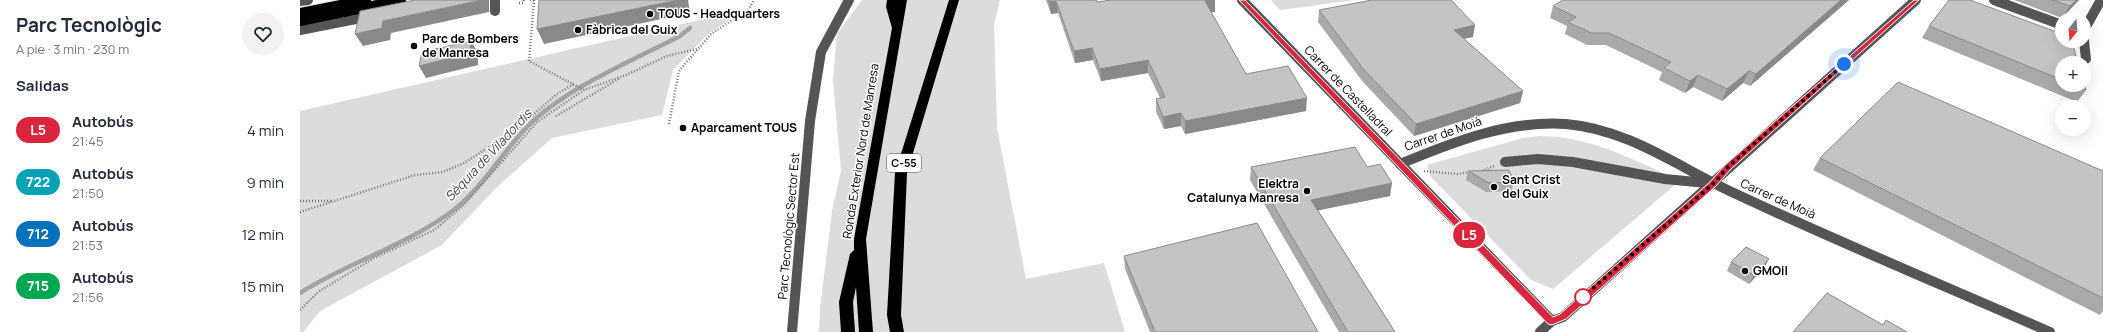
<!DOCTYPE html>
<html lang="es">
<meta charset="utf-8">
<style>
:root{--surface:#fff;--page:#f2f2f3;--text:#1f2937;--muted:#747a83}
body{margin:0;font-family:Manrope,sans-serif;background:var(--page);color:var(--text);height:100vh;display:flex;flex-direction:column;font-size:15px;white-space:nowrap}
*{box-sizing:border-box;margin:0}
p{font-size:13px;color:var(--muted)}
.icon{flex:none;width:22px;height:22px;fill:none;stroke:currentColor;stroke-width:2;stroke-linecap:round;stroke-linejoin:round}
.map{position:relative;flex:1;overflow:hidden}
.details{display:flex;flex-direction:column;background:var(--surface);width:300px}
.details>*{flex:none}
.badge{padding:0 8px;border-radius:13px;font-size:14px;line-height:26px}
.needle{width:26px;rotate:197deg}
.buttons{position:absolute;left:1755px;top:12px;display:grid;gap:8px}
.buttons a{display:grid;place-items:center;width:36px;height:36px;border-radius:50%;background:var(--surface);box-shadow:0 4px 16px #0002;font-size:20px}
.you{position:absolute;width:20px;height:20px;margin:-10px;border:3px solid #fff;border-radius:50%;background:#1a73e8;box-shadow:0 0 0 6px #1a73e833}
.map>.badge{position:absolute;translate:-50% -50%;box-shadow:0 0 0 2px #fff}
h2{padding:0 16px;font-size:15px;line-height:36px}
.round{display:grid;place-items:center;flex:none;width:42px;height:42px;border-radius:21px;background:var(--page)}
.summary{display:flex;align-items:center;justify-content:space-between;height:68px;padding:0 16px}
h1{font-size:19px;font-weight:700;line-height:30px}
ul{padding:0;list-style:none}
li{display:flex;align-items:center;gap:12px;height:52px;padding:0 16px}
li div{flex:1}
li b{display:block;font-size:15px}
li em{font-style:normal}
li .badge{min-width:44px;font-weight:700;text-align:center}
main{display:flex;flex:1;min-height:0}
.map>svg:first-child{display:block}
</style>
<main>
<section class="details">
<div class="summary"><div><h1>Parc Tecnològic</h1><p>A pie · 3 min · 230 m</p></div><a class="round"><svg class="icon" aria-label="heart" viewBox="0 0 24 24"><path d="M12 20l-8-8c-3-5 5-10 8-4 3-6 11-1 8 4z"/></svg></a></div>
<h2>Salidas</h2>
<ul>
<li><span class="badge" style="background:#d7263d;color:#fff">L5</span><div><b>Autobús</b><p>21:45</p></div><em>4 min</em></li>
<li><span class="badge" style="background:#00a3b4;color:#fff">722</span><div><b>Autobús</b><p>21:50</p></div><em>9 min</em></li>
<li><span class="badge" style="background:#0072bc;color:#fff">712</span><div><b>Autobús</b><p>21:53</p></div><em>12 min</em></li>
<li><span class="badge" style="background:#00a651;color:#fff">715</span><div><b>Autobús</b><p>21:56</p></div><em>15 min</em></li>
</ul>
</section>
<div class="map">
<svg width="1803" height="332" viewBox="0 0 1803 332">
<rect width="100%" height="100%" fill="#fff"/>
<g fill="#dcdcdc">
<path d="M562,0H700L694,24L697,128L726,279L804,263L825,332H519L520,308L532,211L541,171L533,80L537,34Z"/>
<path d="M971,0H1055L980,10Z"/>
<path d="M444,10L408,34L373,70L362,115L252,138L196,188L142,245L20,311L3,332H0V111Z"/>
<path d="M1239,136C1275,136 1305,147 1337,161C1352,168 1365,172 1376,184L1253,289L1231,280L1131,177L1127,165L1223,138Z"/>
</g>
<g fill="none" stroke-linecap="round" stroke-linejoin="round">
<path stroke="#a3a3a3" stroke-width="4.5" d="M0,293C49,262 108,245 155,209C182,187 201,155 225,129C263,89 330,62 380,36L390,28"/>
<g stroke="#dbdbdb" stroke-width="12">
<g id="major">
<path d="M0,13L66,0"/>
<path d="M0,21L101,0"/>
</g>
</g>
<g stroke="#dbdbdb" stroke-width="2">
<g id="highway">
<path d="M587,0H597L596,4L597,0H607L566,239L573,332H559L556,287L553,302L555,332H541L539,302L550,254L554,250V239L592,28L586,7Z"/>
<path d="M649,0H659L607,173L601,315L604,332H590L587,315L595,173Z"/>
</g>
</g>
<g stroke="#777" stroke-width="2.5" stroke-dasharray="1 2" stroke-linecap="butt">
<path d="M230,0L234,1"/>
<path d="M234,0L229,61L284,90"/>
<path d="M219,3H223L224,0"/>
<path d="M256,116L320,78"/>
<path d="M369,124L379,71L411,34L448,10L454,0"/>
<path d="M1124,171L1157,174L1171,172"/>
<path d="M1182,171L1194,166"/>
<path d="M0,201H31"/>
<path d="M0,212L115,175L143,172L164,163L216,130L257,94L274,84"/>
<path d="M0,310L18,292L74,258L134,230L162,207L237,122L284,90L326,75L367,56L397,49"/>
</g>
<g stroke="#555" stroke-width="10">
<path d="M195,0V11"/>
<path d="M942,0L1252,321"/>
<path d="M1694,0L1762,25"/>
<path d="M0,1L8,0"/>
<path d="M0,30L71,16"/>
<path d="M1784,30L1801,0"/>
<path d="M1784,41L1786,59"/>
<path d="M1205,162L1238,159L1273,162L1365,179L1407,183"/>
<path d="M1100,164C1153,142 1208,120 1266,124C1328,129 1380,168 1434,193C1538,242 1645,286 1750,332"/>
<path d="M492,332L510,121L521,52L549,0"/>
<path d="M1240,332L1252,321L1263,317L1616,0"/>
</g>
<use href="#major" stroke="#000" stroke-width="10"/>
<use href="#highway" fill="#000" fill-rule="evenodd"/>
</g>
<g fill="#a9a9a9">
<path d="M746,0H796L797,2L811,0H915V12H911L946,74L1006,111L885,134L881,126L864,129L856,112V99L860,98L848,73L801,81L793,60L775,63L758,13L751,14Z"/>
<path d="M1549,0L1450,86L1443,83L1422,101L1393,87L1385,93L1359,80L1362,72L1306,45H1287L1265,34L1267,26L1250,18L1253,6Z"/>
<path d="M1714,0H1779L1762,18Z"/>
<path d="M1019,10L1173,37L1164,39L1223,91L1220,103L1114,136L1063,82L1018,22Z"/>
<path d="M1629,26L1762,63V85H1784L1786,90L1777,102L1622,38Z"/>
<path d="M1520,158L1803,171V311L1800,315L1513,170Z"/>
<path d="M951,167H1067L1090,196L1018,210L1095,332H1039L950,180Z"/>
<path d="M1168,171L1214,182L1211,191L1186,192L1166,180Z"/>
<path d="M824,256L1018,332H850L825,269Z"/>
<path d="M1431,262L1464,268L1449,284L1427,271Z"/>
</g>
<g fill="#898989">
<path d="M182,0H189V12L91,33L90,40L63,46L55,34L83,21Z"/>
<path d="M378,0H388L390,13L244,44L237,29Z"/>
<path d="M912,0H915V12L905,13V1Z"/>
<path d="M1541,0H1549L1450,86L1456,74Z"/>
<path d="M1776,0H1779L1762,18L1770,6Z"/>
<path d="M756,1L758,13L751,14L749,2Z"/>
<path d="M1175,25L1173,37L1151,41L1154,30Z"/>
<path d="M171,41L178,53V65L126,78L119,66Z"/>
<path d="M792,48L793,60L775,63L774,51Z"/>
<path d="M848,60V73L801,81L800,69Z"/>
<path d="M1449,71L1443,83L1422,101L1427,89Z"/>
<path d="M1398,75L1393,87L1385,93L1390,81Z"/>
<path d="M1223,91L1220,103L1114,136L1116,124Z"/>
<path d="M1007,98L1006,111L885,134V121Z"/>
<path d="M881,113V126L864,129L863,117Z"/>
<path d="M1092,183L1090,196L1010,212L1011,200Z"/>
<path d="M1469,259L1464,268L1449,284L1454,275Z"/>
</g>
<g fill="#c4c4c4" stroke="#898989">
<path d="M115,0H182L83,21L82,28L55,34L60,11Z"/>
<path d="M239,0H378L237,29Z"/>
<path d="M748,0H796L797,2L811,0H912L905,1L946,74L988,66L1007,98L885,121L881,113L863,117L856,99L865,97L848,60L800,69L792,48L774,51L756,1L749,2Z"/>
<path d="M1072,0H1151L1175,25L1154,30L1223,91L1116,124L1064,70L1019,10Z"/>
<path d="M1263,0H1541L1456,74L1449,71L1427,89L1398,75L1390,81L1364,68L1371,62L1309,33H1291L1268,22L1276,17L1253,6Z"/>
<path d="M1649,0H1670L1762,34V41H1772L1778,63H1762V80L1629,26Z"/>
<path d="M1752,0H1776L1770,6Z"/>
<path d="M171,41L170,53L119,66L122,52Z"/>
<path d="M1598,82L1803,171V298L1520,158Z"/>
<path d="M1784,83L1786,90L1775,85H1784Z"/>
<path d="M1055,147L1067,167L1080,164L1092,183L1011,200L1095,332H1048L951,167Z"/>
<path d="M1209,170L1214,182L1189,183L1168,171Z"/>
<path d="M957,223L1018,332H855L824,256Z"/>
<path d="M1446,247L1469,259L1454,275L1431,262Z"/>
<path d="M1527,293L1583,325L1586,320L1607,332H1493Z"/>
</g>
<path fill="#d7263d" stroke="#fff" d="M939,0H945L1253,317L1260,314L1410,182L1425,165L1614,0H1619L1431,169L1416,186L1266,319L1252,325L1248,324Z"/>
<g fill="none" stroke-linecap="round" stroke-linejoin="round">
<path stroke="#000" stroke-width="4" stroke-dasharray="0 7.2" d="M1283,297L1413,184L1428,167L1544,64"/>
</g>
<g fill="#000" stroke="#fff" stroke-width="1.5">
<circle cx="350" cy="14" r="4"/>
<circle cx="278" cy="30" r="4"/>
<circle cx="114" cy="46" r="4"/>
<circle cx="383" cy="128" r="4"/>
<circle cx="1194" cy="187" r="4"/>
<circle cx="1007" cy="191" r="4"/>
<circle cx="1445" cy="271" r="4"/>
</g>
<circle fill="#fff" stroke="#d7263d" stroke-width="2" cx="1283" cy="297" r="8"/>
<g text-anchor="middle" stroke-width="3" stroke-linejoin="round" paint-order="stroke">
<rect fill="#fff" stroke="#4c4c4c" stroke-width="1" x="587" y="154" width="34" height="18" rx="3"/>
<g font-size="11" font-weight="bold" fill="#000">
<text x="604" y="167">C-55</text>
</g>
<g font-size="12" font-weight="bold" fill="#000" stroke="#fff" text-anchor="start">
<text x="358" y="18">TOUS - Headquarters</text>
<text x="286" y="34">Fàbrica del Guix</text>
<text x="122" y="43">Parc de Bombers<tspan x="122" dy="14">de Manresa</tspan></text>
<text x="391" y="132">Aparcament TOUS</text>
<text x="1202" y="184">Sant Crist<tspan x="1202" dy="14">del Guix</tspan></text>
<text x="999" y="188" text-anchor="end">Elektra<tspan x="999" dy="14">Catalunya Manresa</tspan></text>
<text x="1453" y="275">GMOil</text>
</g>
<g font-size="12" fill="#000" stroke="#fff">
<text transform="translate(1048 91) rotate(46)" y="4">Carrer de Castelladral</text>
<text transform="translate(1143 134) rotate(-19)" y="4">Carrer de Moià</text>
<text transform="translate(561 151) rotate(-81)" y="4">Ronda Exterior Nord de Manresa</text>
<text transform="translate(1478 199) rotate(24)" y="4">Carrer de Moià</text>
<text transform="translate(489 226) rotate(-85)" y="4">Parc Tecnològic Sector Est</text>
</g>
<g font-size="13" font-style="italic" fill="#444" stroke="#fff">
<text transform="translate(188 155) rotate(-47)" y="5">Sèquia de Viladordis</text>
</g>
</g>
</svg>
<div class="buttons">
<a><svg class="needle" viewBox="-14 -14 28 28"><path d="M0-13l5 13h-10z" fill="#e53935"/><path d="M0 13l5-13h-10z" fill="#747a83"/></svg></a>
<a>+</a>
<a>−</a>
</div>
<div class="you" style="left:1544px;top:64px"></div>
<b class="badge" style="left:1169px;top:235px;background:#d7263d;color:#fff">L5</b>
</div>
</main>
